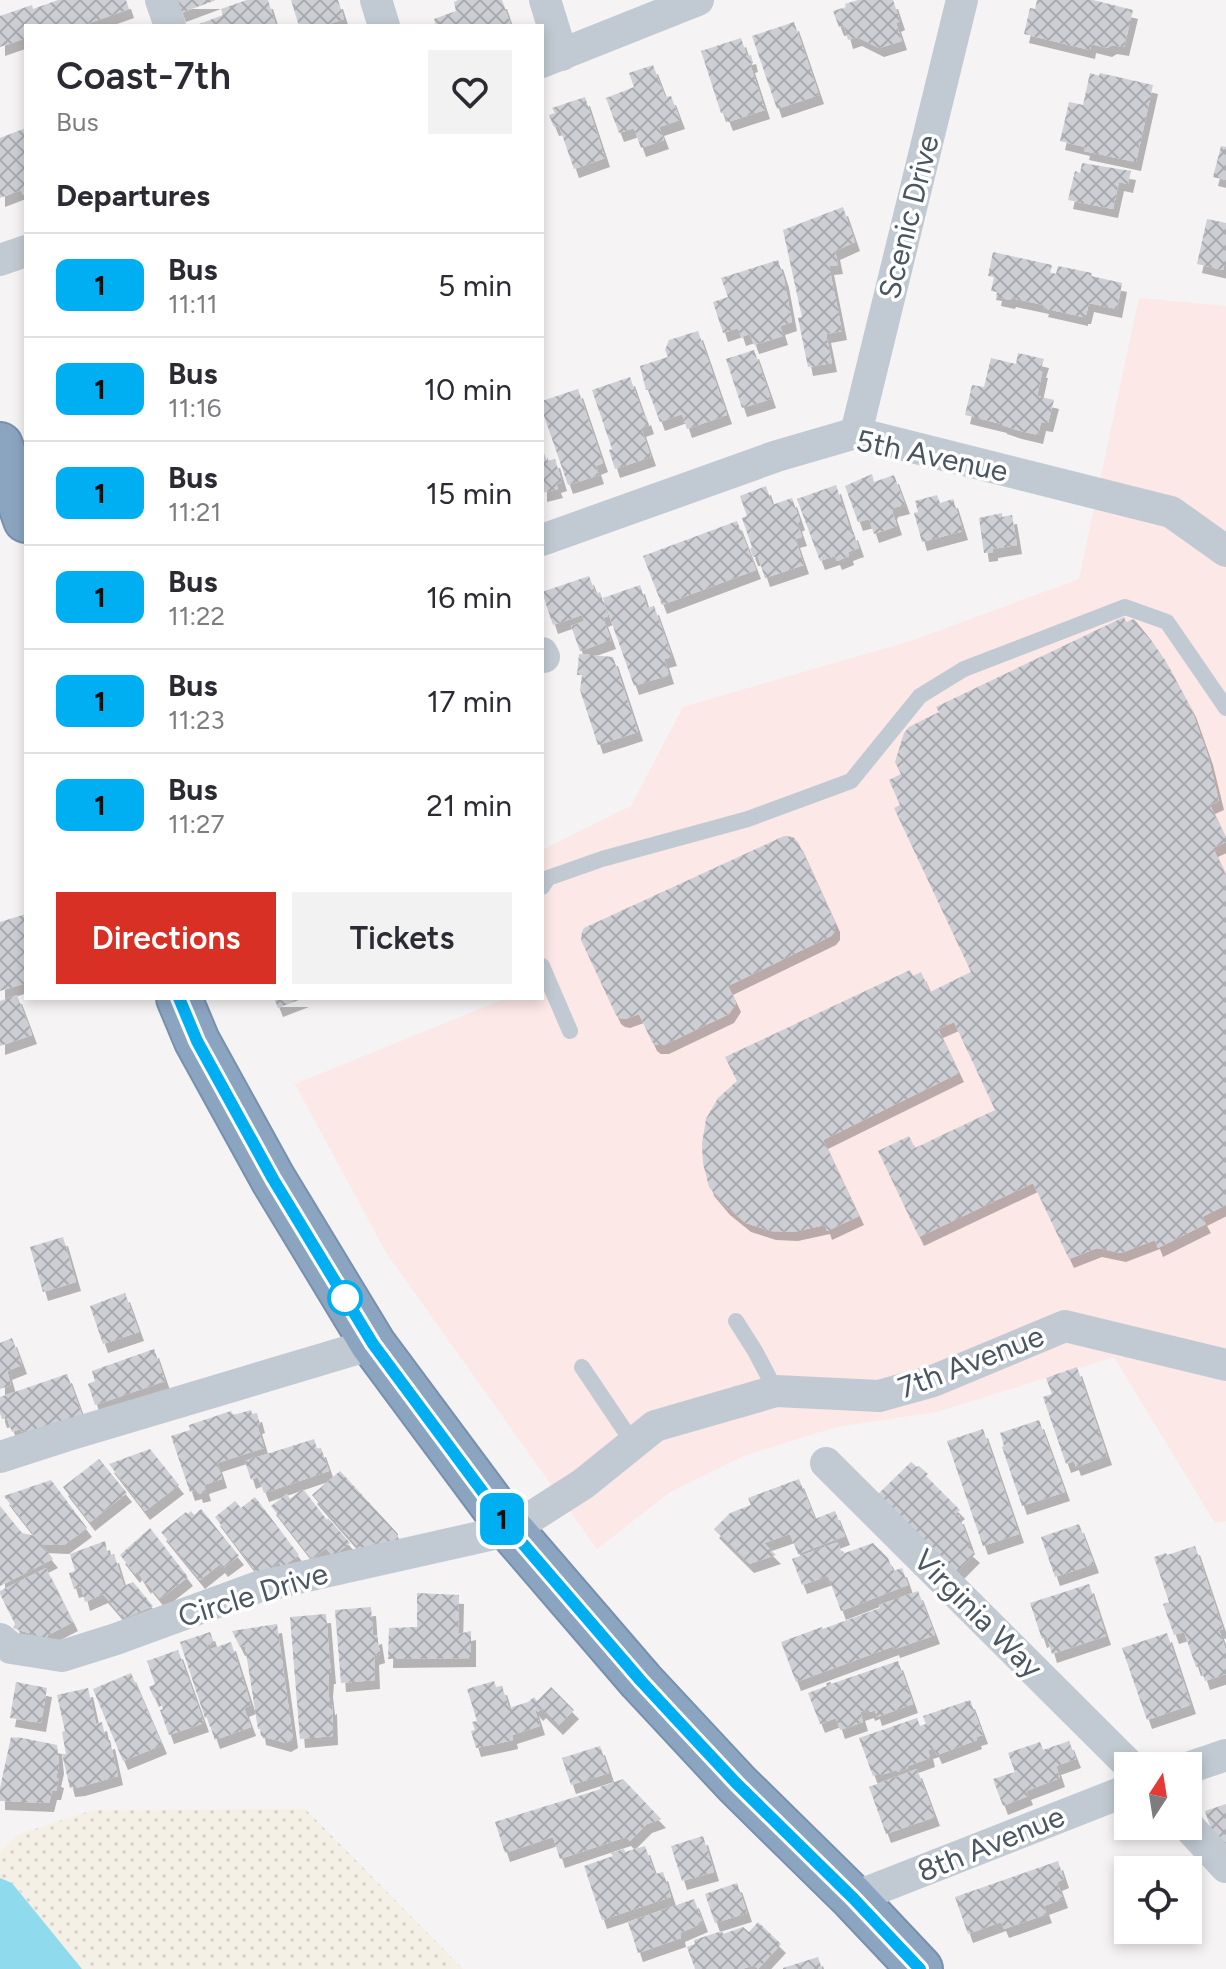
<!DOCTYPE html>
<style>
:root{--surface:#fff;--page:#f2f2f3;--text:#2b2b33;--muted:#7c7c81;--line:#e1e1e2;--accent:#d93025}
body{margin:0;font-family:Figtree,sans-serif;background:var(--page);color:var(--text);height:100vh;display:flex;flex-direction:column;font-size:30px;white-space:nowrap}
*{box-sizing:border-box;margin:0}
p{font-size:26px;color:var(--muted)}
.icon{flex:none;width:44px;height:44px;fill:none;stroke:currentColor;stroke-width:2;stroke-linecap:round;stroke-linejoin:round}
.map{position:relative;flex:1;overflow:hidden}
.drawer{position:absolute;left:24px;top:24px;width:520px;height:976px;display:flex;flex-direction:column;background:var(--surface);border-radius:0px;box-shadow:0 4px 12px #0003}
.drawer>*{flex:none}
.badge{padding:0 16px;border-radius:12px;font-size:28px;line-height:52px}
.needle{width:52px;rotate:12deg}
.tools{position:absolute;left:1114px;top:1752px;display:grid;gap:16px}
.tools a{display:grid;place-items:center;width:88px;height:88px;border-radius:0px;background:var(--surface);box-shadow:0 4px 12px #0003;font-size:40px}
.map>.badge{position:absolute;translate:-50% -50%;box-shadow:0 0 0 4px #fff}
h2{padding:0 32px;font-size:30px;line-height:72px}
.round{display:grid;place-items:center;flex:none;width:84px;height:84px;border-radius:0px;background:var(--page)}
.headline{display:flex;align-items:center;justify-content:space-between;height:136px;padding:0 32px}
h1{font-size:38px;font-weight:600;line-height:60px}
.primary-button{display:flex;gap:16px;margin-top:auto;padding:16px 32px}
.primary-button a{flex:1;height:92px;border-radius:0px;background:var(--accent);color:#fff;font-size:32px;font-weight:600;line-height:92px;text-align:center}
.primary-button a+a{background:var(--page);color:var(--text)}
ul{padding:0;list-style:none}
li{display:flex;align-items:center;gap:24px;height:104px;padding:0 32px;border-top:2px solid var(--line)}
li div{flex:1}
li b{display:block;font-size:30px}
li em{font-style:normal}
li .badge{min-width:88px;font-weight:700;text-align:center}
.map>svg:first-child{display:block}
</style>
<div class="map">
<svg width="1226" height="1969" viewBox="0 0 1226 1969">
<defs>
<pattern id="sand-dots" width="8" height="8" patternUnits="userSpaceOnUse" patternTransform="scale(2)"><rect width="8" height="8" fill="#f5f0e5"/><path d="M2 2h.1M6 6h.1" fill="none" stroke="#d4d0c7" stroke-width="1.8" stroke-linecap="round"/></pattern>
<pattern id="building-cross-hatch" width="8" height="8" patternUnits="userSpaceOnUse" patternTransform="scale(2)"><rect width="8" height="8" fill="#cdcfd5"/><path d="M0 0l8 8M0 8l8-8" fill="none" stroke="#a8abb0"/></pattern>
<filter id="shadow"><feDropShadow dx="5" dy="9" stdDeviation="0" flood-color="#0004"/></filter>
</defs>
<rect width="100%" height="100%" fill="#f5f3f3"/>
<path fill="#fce8e6" d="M1139,298L1226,306V1521L1215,1523L1114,1357L936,1412L836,1427L746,1455L670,1492L597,1549L387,1254L295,1084L507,998H542V850L631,806L683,707L914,640L1079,579Z"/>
<path fill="url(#sand-dots)" d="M305,1809L463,1969H82L13,1883L0,1878V1852L17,1835L93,1810Z"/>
<path fill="#90daee" d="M0,1878L12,1883L82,1969H0Z"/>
<g fill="url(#building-cross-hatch)" filter="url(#shadow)">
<path d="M58,0H126L129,9L81,26H26V38L0,47V16L32,5L33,9Z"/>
<path d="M176,0H216L181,13Z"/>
<path d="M247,0H268L276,26H194L223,15L221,9Z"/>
<path d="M291,0H338L344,19L323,26H299Z"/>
<path d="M458,0H502L511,26H436L434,19L456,11L454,2Z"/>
<path d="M858,0H893L900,21L896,23L902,41L879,48L857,37L848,40L844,26L839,27L833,11L846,7L845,4Z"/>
<path d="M1037,0H1093L1133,10L1124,47L1112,45L1107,48L1091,44L1090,50L1024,34L1030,8L1035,9Z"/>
<path d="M794,22L819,95L777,109L752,36Z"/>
<path d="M741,38L747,56L751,55L753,63L750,64L765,110L728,122L724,112L721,113L701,51Z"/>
<path d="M653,65L665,97L671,96L680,120L659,127L664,140L641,148L634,128L619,133L606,98L634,87L629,73Z"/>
<path d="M1090,73L1099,76L1100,73L1153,85L1136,162L1084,151L1085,147L1060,141L1069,102L1083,105Z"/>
<path d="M585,97L605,158L574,169L559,126L554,127L549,115L555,113L552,108Z"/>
<path d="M26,128V194L23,195L21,190L0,198V138Z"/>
<path d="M1221,146L1226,147V180L1213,177Z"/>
<path d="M1082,163L1131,171L1128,184L1119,182L1113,209L1068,200L1075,171L1080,173Z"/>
<path d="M843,207L855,242L835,251L838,265L829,266L842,331L826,334L832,363L808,367L798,318L802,317L783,230Z"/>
<path d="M1207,219L1226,223V266L1224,265L1223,270L1197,264Z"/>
<path d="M993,252L1052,265L1050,273L1056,274L1058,266L1092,273L1091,276L1122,283L1117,309L1089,303L1086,315H1083V317L1043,308L1044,305L1011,298L1010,300L996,297L997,292L991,291L994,277L988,276Z"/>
<path d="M778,260L784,279L792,322L780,326L783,336L754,345L750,334L741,337L738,328L723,333L713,302L728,297L721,278Z"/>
<path d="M698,331L727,415L687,429L682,414L660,422L648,390H646L640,366L668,357L665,350L669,340Z"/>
<path d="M754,350L771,399L742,408L726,359Z"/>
<path d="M1018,353L1044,359L1041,369H1043L1037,396L1054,400L1048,423L1041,422L1038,435L1017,430L1002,425V424L965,415L972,385L984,387L991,358L1016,364Z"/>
<path d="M630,377L644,417L646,416L649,425L641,428L651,457L615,469L609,450L612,449L592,390Z"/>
<path d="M578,389L603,463L596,466L599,475L568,485L542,410V401Z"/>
<path d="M542,448L547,461L555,459L562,482L556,484L558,489L542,493Z"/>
<path d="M872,474L874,482L894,475L905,505L893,508L892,511L897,526L874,534L869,519L858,522L845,486Z"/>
<path d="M836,485L851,532L853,531L859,548L848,552L849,556L837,561L835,556L820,561L797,499Z"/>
<path d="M766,486L772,505L792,498L800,521L797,523L802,537L795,539L804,565L765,578L758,557H753L750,549L752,547L742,518L747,516L740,496Z"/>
<path d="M937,495L940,503L953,499L963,531L922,542L914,513L918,512L915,501Z"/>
<path d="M1002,513V517L1012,515L1017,545L993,549V552L984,553L979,518Z"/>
<path d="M737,521L756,570L662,605L643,556Z"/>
<path d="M589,576L596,594L600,592L608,616L603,618L611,640L580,651L571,626L584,621L582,615L553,625L542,592Z"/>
<path d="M640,585L647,608L654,606L672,657L664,659L669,675L634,686L603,598Z"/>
<path d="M1124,617L1126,622L1134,619L1151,640L1165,660L1191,708L1208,756L1219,801L1210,805L1226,839V842L1213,848L1226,876V1205L1202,1217L1206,1224L1158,1248L1155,1240L1121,1253L1097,1248L1069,1259L1033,1183L919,1237L878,1151L909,1136L915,1148L995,1110L954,1022L938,1029L959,1073L823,1140L859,1216L827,1231L825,1225L793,1232L771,1231L746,1223L725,1206L709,1187L703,1163L702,1144L706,1119L718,1098L737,1081L725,1057L910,970L913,976L921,972L930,992L971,972L894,808L900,805L889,780L901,774L895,762L904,733L909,727L939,712L936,707Z"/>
<path d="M579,654L613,657L638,732L598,745L580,690L582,675H577Z"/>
<path d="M784,836L793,837L798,842L835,923V931L831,936L728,986L736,1003L729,1014L664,1045H656L652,1042L639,1014L625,1019L620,1018L616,1015L581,940L582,932L584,928Z"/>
<path d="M26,914V983L0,991V922Z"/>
<path d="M17,995L32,1035L0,1046V1001Z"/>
<path d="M274,998H304L278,1008Z"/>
<path d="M63,1237L76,1282L43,1292L30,1247Z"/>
<path d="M125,1293L139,1332L103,1344L90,1306Z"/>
<path d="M12,1338L22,1365L7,1371L11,1385L0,1389V1343Z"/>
<path d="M154,1349L165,1381L95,1405L88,1384L95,1381L92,1371Z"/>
<path d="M1077,1367L1107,1456L1076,1467L1074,1461L1066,1464L1043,1397L1052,1394L1046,1378Z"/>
<path d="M67,1374L82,1415L29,1436L27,1430L22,1432L21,1429L12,1432L7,1418L2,1419L0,1413V1397Z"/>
<path d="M251,1410L252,1414L257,1413L260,1424L257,1425L264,1448L217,1463L222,1479L204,1485L206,1492L198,1494L197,1490L190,1492L171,1436L190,1430L189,1425L231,1411L233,1415Z"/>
<path d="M1039,1420L1065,1492L1022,1506L1002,1447L1004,1446L1000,1433Z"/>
<path d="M983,1429L1019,1534L983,1546L947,1441Z"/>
<path d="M314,1439L317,1449L321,1448L329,1471L264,1493L258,1477L251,1480L245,1461Z"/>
<path d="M150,1449L179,1485L145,1511L109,1464Z"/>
<path d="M99,1459L127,1493L90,1522L63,1487Z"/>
<path d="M911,1462L917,1467L919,1466L928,1474L926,1476L960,1510L953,1516L959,1515L970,1545L966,1546L975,1554L954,1575L876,1496Z"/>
<path d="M340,1471L398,1534V1542L380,1544L378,1540L363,1553L312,1495Z"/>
<path d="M799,1479L815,1519L835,1511L845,1536L798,1554L790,1534L764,1543L776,1555L749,1564L714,1529L730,1513L751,1505L748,1498Z"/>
<path d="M51,1480L87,1528L64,1545L41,1544L53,1559L0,1586V1506L22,1533L35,1536L4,1496Z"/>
<path d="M303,1489L327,1520L328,1518L350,1543L333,1556L326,1548L312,1559L271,1506L287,1494L290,1499Z"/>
<path d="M255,1497L299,1555L282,1567L279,1562L260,1577L215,1517L235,1501L241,1508Z"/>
<path d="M201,1509L239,1556L223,1568L220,1564L200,1580L161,1532L186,1512L188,1514L191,1511L194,1515Z"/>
<path d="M1079,1524L1094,1564L1055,1577L1041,1537Z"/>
<path d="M150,1528L188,1577L160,1599L147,1583L146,1585L137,1571L135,1574L120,1555Z"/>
<path d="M105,1541L108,1556L114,1554L124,1586L133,1582L153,1606L125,1618L123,1614L121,1615L103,1594L85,1602L81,1587L74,1589L69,1573L75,1571L70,1554Z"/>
<path d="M838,1542L842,1554L873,1543L888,1558L893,1571L902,1568L908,1585L841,1611L828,1576L802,1585L792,1559Z"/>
<path d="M1195,1546L1223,1629L1219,1630L1226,1651V1674L1205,1681L1200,1666L1196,1667L1184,1632L1174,1635L1163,1604L1169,1602L1154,1557L1166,1553L1167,1555Z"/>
<path d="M46,1568L73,1622L48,1635L46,1639L13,1628L15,1624L0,1594V1591Z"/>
<path d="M1089,1584L1106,1636L1052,1654L1047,1637L1042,1639L1030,1603Z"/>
<path d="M918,1591L935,1635L895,1649L894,1646L796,1682L781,1642L822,1627L823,1629L880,1608L879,1605Z"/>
<path d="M417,1593L459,1595L458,1634L471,1631V1658L388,1659L389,1628L417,1627Z"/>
<path d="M371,1607L373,1636L377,1635L380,1654L374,1656L375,1680L341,1683L335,1610Z"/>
<path d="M326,1614L331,1675H329L328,1688L330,1706L332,1705L333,1736L300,1739L290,1617Z"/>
<path d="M277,1624L293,1739L286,1743L261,1736L260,1729H258L245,1646L240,1647L232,1631Z"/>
<path d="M210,1632L214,1643L207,1645L208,1650L231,1642L251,1705L244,1708L251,1727L215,1740L207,1717L205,1718L180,1642Z"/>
<path d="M1167,1633L1191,1705L1147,1720L1122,1648Z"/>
<path d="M178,1650L204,1723L169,1735L160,1710L163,1709L158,1696L154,1698L149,1687L155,1684L147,1661Z"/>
<path d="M898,1661L913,1704L877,1717L875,1710L870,1712L869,1709L860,1712L863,1722L840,1730L836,1718L820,1724L808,1693L827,1686L826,1683L831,1682V1684Z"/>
<path d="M131,1673L162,1745L123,1761L93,1689Z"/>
<path d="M494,1681L496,1687L502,1686L509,1708L528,1702L534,1697L537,1701L551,1687L574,1710L558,1726L541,1709L538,1712L534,1707L540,1726L512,1735L513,1740L476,1748L471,1731L475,1730L472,1722L477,1721L467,1689Z"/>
<path d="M16,1682L47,1688L41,1723L10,1718Z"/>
<path d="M88,1688L96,1724L102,1722L106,1741L110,1740L118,1776L80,1787L70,1788L62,1754H66L62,1732L65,1731L57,1695Z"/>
<path d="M970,1700L983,1735L976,1737L977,1740L937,1755L934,1748L928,1750L930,1758L908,1766V1768L898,1772L897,1770L881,1775L880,1773L873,1776L859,1738L917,1718L920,1726L926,1724L923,1716Z"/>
<path d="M11,1737L17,1738V1737L57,1745L59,1765L56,1778L59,1779L56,1791H52L49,1803L0,1801V1788Z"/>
<path d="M1069,1741L1076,1759L1056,1766L1060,1778L1026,1791L1028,1796L1003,1806L993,1779L1015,1772L1008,1753L1040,1742L1043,1750Z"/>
<path d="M600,1746L609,1773L571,1785L562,1758Z"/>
<path d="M917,1769L935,1817L886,1834L869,1787Z"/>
<path d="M623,1779L661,1819L647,1824L630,1841L626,1837L560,1859L553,1837L505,1853L495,1822L601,1789L600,1787Z"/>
<path d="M1226,1804V1842H1224L1213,1835L1205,1811Z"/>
<path d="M703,1836L714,1872L682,1881L671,1846Z"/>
<path d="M645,1846L655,1874L663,1872L671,1897L602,1920L584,1866L613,1856L611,1853L624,1849L625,1852Z"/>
<path d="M1058,1861L1064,1879L1057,1882L1063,1899L1044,1906L1047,1914L1004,1929L1001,1922L968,1934L955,1897Z"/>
<path d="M737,1883L747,1913L715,1923L705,1894Z"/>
<path d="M694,1899L703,1923L680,1933L681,1938L638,1953L628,1922Z"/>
<path d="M758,1922L781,1944L758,1969L754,1965L742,1969H695L687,1947L695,1944L694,1940L722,1931L723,1934L743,1927L749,1932Z"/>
<path d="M818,1957L822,1969H783V1968Z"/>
</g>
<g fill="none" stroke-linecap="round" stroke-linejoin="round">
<g stroke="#7690ad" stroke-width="48">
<g id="highway">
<path d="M0,445L26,520"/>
<path d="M179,998L197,1041L273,1179L373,1344L511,1530L641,1681L737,1784L853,1898L920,1969"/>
</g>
</g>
<g stroke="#c1cad2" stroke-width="16">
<path d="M542,887L548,878L602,859L748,819L851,781L920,696L964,669L1125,607L1167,622L1226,708"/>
<path d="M542,966L570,1031"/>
<path d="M736,1321L755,1351L776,1391"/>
<path d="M582,1367L633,1443"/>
</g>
<g stroke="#c1cad2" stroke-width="32">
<path d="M161,0L170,26"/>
<path d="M376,0L384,26"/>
<path d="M545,0L562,55"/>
<path d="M542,62L698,0"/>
<path d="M0,260L26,251"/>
<path d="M856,433L962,0"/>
<path d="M542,540L777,456L856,433L1171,512L1226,551"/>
<path d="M542,653L544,657"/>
<path d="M0,1457L65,1436L373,1344"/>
<path d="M826,1463L1130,1766"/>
<path d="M0,1639L11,1648L62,1656L116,1639L258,1587L511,1530L583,1484L655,1426L776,1391L879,1396L933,1381L1065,1326L1226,1365"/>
<path d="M1188,1768L1226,1755"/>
<path d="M1188,1826L1226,1867"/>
<path d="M853,1898L1128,1790"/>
</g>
<use href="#highway" stroke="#8ba5c1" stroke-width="44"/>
</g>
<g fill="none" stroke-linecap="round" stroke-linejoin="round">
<g stroke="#fff" stroke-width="18">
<path id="line" d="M179,998L197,1041L273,1179L373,1344L511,1530L641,1681L679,1722L737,1784L853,1898L920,1969"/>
</g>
<use href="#line" stroke="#00aff2" stroke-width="12"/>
</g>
<circle fill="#fff" stroke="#00aff2" stroke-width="4" cx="345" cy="1298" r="16"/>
<g text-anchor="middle" stroke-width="7" stroke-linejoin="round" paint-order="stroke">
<g font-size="30" fill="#4a5661" stroke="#fff">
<text transform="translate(909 217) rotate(-76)" y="10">Scenic Drive</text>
<text transform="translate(932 456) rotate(12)" y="10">5th Avenue</text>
<text transform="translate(971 1362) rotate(-21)" y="10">7th Avenue</text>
<text transform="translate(253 1595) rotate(-17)" y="10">Circle Drive</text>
<text transform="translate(978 1614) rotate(45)" y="10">Virginia Way</text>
<text transform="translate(991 1844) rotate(-22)" y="10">8th Avenue</text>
</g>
</g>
</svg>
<div class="tools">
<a><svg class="needle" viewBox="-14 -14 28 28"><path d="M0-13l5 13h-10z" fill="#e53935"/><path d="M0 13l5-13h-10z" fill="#7c7c81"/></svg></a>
<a><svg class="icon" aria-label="locate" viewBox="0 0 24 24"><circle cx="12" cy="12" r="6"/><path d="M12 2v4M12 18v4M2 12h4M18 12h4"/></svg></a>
</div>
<b class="badge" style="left:502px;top:1519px;background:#00aff2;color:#111">1</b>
<section class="drawer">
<div class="headline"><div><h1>Coast-7th</h1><p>Bus</p></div><a class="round"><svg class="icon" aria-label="heart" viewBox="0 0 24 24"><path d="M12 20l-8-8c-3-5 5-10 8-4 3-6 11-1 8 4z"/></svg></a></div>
<h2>Departures</h2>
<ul>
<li><span class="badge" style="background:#00aff2;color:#111">1</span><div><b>Bus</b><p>11:11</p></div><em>5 min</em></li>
<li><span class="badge" style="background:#00aff2;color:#111">1</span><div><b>Bus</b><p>11:16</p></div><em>10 min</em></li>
<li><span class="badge" style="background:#00aff2;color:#111">1</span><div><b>Bus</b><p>11:21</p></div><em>15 min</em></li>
<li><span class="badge" style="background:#00aff2;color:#111">1</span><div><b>Bus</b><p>11:22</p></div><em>16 min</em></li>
<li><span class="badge" style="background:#00aff2;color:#111">1</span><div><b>Bus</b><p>11:23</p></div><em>17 min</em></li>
<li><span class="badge" style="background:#00aff2;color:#111">1</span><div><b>Bus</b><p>11:27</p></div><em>21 min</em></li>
</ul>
<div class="primary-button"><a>Directions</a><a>Tickets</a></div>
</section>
</div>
